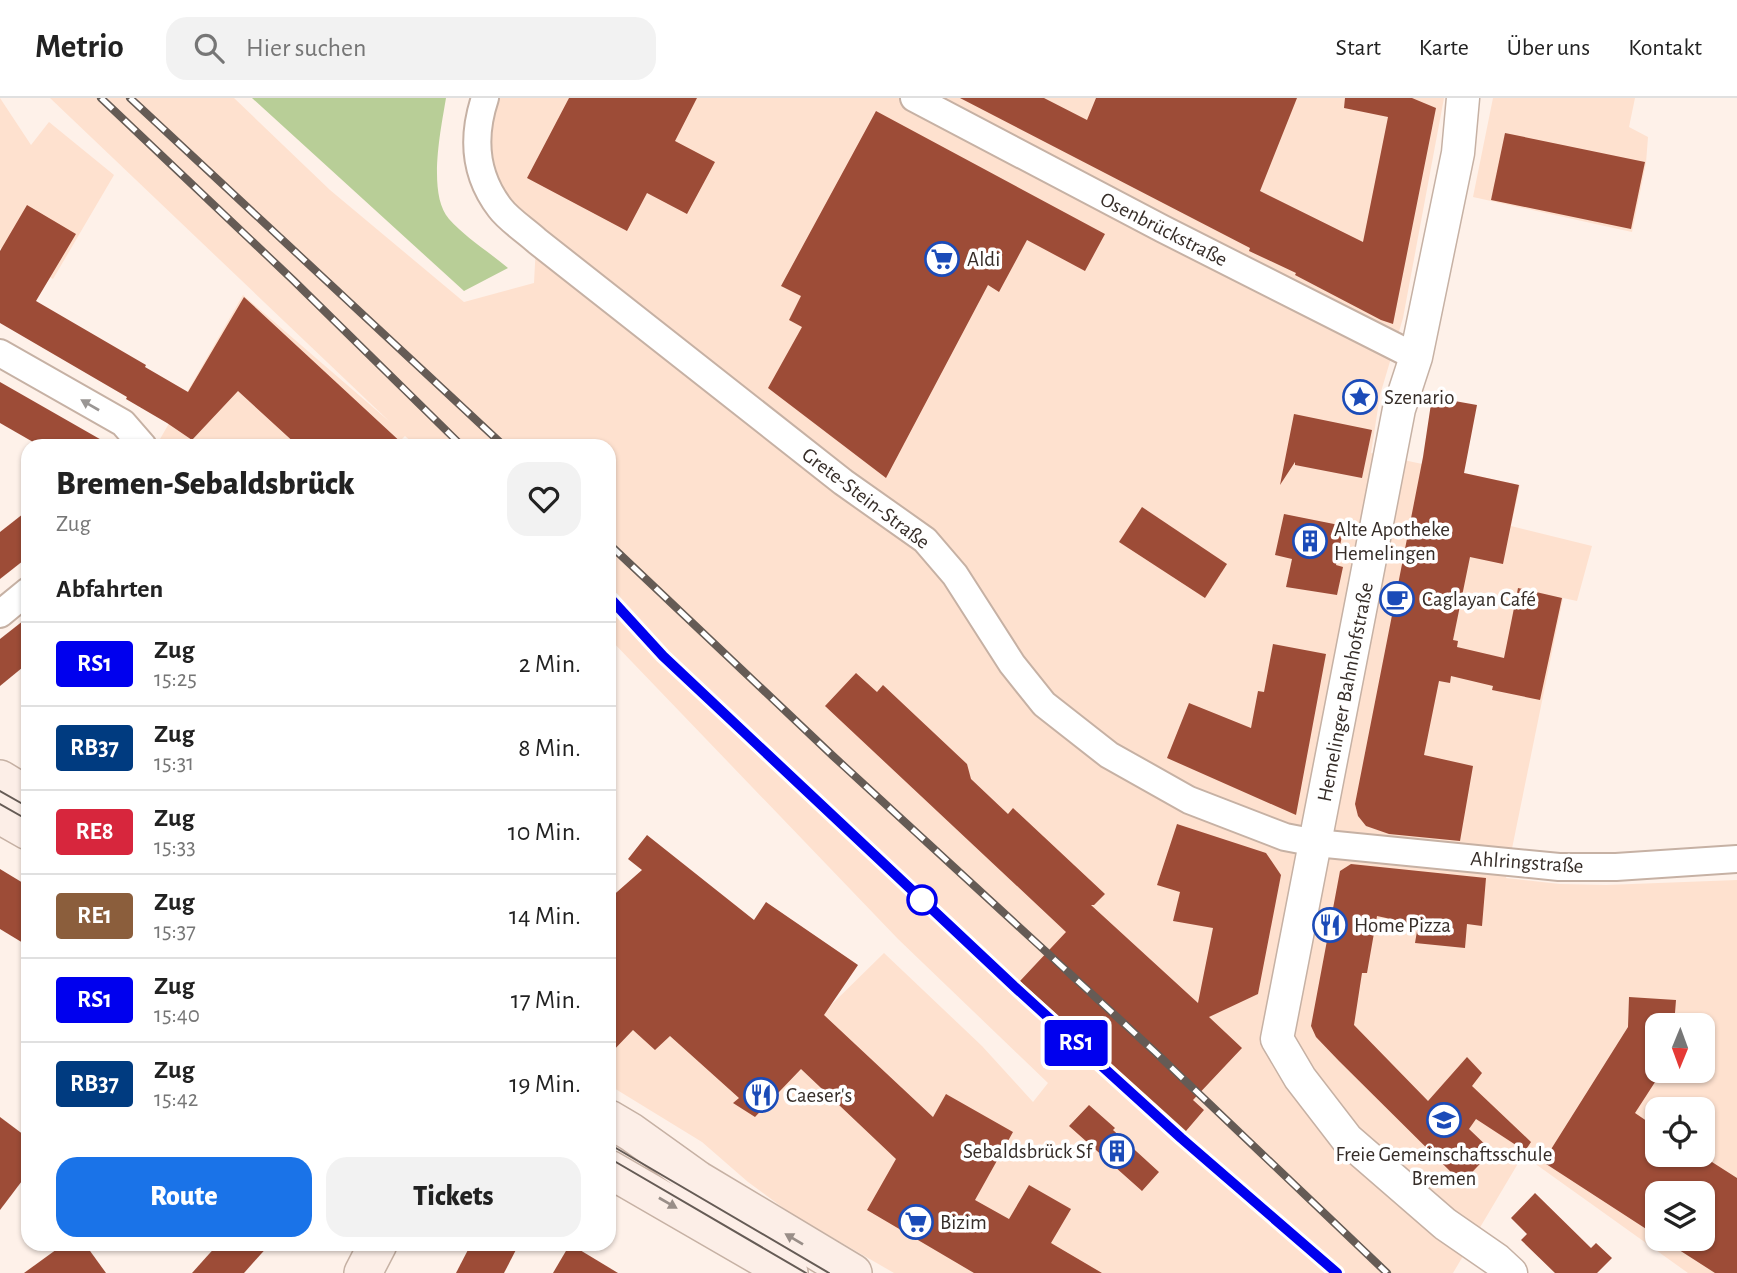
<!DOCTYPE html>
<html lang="de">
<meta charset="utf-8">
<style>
:root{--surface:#fff;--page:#f2f2f2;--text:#222;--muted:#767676;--line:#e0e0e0;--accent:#1a73e8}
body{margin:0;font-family:"Alegreya Sans",sans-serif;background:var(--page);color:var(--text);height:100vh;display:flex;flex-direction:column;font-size:26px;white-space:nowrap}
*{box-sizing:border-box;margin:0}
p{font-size:23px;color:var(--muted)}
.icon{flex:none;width:38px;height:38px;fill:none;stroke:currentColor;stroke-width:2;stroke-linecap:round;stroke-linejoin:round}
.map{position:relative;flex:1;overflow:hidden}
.side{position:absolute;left:21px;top:341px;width:595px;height:812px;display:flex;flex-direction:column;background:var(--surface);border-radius:21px;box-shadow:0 2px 5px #0004}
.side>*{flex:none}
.badge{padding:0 14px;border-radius:5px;font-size:24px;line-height:46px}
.needle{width:46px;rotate:181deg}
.fabs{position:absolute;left:1645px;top:915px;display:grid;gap:14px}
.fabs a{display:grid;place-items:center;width:70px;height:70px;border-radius:14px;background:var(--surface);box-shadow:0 2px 5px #0004;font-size:35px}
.map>.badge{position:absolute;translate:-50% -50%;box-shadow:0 0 0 4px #fff}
h2{padding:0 35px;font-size:26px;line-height:63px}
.round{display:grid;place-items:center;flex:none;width:74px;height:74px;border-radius:21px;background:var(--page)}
.head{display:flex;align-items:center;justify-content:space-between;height:119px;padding:0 35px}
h1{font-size:33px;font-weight:800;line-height:52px}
.button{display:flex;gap:14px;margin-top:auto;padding:14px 35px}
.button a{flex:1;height:80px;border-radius:21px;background:var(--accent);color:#fff;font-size:28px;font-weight:800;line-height:80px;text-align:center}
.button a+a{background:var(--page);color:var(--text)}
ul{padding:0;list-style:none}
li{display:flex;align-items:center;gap:21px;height:84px;padding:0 35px;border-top:2px solid var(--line)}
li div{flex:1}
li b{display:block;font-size:26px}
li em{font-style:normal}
li .badge{min-width:77px;font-weight:700;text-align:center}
header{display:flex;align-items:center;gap:42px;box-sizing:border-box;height:98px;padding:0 35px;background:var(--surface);border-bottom:2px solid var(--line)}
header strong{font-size:33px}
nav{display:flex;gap:38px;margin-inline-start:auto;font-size:24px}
.search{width:490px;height:63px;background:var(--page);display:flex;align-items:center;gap:18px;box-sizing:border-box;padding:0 24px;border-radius:21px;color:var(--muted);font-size:26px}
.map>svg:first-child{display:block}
</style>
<header>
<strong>Metrio</strong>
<div class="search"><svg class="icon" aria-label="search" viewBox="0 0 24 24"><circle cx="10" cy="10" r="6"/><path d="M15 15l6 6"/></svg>Hier suchen</div>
<nav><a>Start</a><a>Karte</a><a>Über uns</a><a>Kontakt</a></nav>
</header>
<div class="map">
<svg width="1737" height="1175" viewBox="0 0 1737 1175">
<rect width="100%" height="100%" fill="#fef1e9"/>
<g fill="#fee1cf" fill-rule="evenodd">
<path d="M0,0L31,47L49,24L114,77L53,181L0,150Z"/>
<path d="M50,0H234L330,92L464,204L534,185L536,147L498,115L480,0H1444L1403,220L1380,297L1371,355L1520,387L1511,428L1592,448L1577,503L1563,500L1506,780L1560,786L1606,787L1737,782V1175H1688L1523,1057L1453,1175H894L790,1115L748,1084L702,1044L609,987V867L830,908L884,855L982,948L1033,1004L1048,985L898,841L609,540V348H416L405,338L395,348H156L243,197L390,324ZM1657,928H1703V973H1657ZM1657,1012H1703V1057H1657ZM1657,1096H1703V1141H1657Z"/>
<path d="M1493,0H1635L1629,29L1648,39L1646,65L1632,134L1473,99Z"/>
</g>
<path fill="#b8ce97" d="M252,0H446C441,31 427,96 449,121C465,139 489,154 508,170L464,193Z"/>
<g fill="#9d4c37">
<path d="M569,0H697L675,43L715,64L687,116L647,95L627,133L527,80Z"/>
<path d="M960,0H1044L1087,22L1096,0H1297L1260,93L1363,144L1388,19L1344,10L1345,0H1412L1436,10L1393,226L1381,222L1295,177L1296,175L1249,153L1250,150Z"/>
<path d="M876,13L1105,136L1085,173L1027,142L999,194L988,187L886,380L768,290L802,229L789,222L801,198L781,188Z"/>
<path d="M1505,35L1645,64L1631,131L1491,102Z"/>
<path d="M27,107L76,136L36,203L146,267L145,269L188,294L244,199L405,348H298L238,293L192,342L167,325L126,301L127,299L0,225V153Z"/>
<path d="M0,284L112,348H40L0,325Z"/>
<path d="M1432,299L1477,307L1464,375L1519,387L1503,466L1470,459L1453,542L1458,543L1457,549L1504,560L1518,490L1562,500L1540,602L1492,592L1493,588L1451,578L1450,585L1439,583L1424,657L1473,668L1460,743L1389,736L1366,728L1358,718L1355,706L1423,359Z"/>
<path d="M1294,316L1372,332L1362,380L1295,367V364L1280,387Z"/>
<path d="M1142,409L1227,466L1205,500L1119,444Z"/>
<path d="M28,412V459L0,481V434Z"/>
<path d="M1284,416L1344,428L1336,467L1343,469L1337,497L1286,489L1292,461L1275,457Z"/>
<path d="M28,519V565L0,588V541Z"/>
<path d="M1273,546L1326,556L1296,717L1167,660L1189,605L1251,630L1258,593L1264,594Z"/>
<path d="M856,575L877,594L883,587L967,666L971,681L1008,716L1013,710L1105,796L1094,807H1091L1198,905L1213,830L1173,823L1180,794L1157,787L1177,726L1266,755L1281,777L1258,896L1209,919L1242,950L1193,1002L1204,1012L1186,1033L1020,883L1066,834L825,608Z"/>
<path d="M647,737L754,822L766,804L858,867L824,917L933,1019L946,996L1013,1034L975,1102L1009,1121L1029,1087L1071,1111L1051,1145L1102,1175H974L867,1112L896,1061L801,971L755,1019L733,1005L739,1000L670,938L655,952L633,932L609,957V801L642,772L628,761Z"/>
<path d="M1351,766L1486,780L1482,828L1467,826L1465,850L1415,845L1418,827L1377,818L1367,875H1362L1354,927L1428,1003L1467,959L1482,975L1472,988L1531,1044L1525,1053L1476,1021L1469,1031L1492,1053L1462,1085L1339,963L1316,939L1311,928L1340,773Z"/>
<path d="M0,771L28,788V848L0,831Z"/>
<path d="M1629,899L1676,902L1674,928H1657V981L1635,1015L1657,1030V1057H1701L1737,1080V1175H1715L1662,1141H1703V1096H1657V1138L1543,1064L1628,929Z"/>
<path d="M1089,1007L1115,1030L1113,1032L1159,1074L1142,1093L1069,1028Z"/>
<path d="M0,1019L28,1040V1075L0,1112Z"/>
<path d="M1535,1095L1591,1150L1596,1145L1612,1160L1597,1175H1555L1521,1142L1527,1136L1511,1120Z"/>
<path d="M64,1146H85L106,1175H24Z"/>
<path d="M218,1146H270L244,1175H192Z"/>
<path d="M471,1146H519L504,1175H456Z"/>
<path d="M570,1146L618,1175H553Z"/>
</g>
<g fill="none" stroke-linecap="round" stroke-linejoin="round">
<g stroke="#c6b1a4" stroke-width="30">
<g id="minor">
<path d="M485,0C472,39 474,76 500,110C509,122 525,132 537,143L843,384L925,442L955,477L1012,566L1044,606L1109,657L1189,702L1285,739L1316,745L1559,769H1616L1737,761"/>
<path d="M914,0L1163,131L1416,259"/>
<path d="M0,255L123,325L143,348"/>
<path d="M0,516L28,493"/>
</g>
</g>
<g stroke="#c6b1a4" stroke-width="35">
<path id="tertiary" d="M1463,0L1458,55L1416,259L1399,311L1277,941L1300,980L1347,1041L1445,1126L1497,1162L1511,1175"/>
</g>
<g stroke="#c6b1a4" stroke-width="40">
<g id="secondary">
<path d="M0,681L28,698"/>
<path d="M0,717L28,733"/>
<path d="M609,1021L631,1034L698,1082L853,1175"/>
<path d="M609,1071L789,1175"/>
<path d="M363,1175L378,1146"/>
</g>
</g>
<use href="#minor" stroke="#fff" stroke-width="26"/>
<use href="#tertiary" stroke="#fff" stroke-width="32"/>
<use href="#secondary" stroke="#fceee7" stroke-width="37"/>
<g stroke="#655b55" stroke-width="2">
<path d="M0,693L28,709"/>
<path d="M0,706L28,722"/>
<path d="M609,1046L829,1175"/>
<path d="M609,1060L806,1175"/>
</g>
<g stroke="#655b55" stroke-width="8">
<g id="rail">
<path d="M101,0L293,182L462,348"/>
<path d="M130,0L504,348"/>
<path d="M609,446L833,658L1154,953L1387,1175"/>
<path d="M609,499L663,558L1017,891L1181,1040L1337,1175"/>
</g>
</g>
<use href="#rail" stroke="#fff" stroke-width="5" stroke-dasharray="16" stroke-linecap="butt"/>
</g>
<defs><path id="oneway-solid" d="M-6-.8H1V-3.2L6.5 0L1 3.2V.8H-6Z" transform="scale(1.75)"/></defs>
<use fill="#9a9694" href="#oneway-solid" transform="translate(90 307) rotate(-150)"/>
<g fill="#998e88">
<use href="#oneway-solid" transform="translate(668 1105) rotate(30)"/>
<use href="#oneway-solid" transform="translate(794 1141) rotate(-149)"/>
</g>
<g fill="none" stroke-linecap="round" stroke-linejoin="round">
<g stroke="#fff" stroke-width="16">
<path id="line" d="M609,499L663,558L1017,891L1181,1040L1337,1175"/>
</g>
<use href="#line" stroke="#00e" stroke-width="10"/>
</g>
<defs>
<g id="supermarket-ring" transform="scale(1.75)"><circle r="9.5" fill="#fff" stroke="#1b4bb8" stroke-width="1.5"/><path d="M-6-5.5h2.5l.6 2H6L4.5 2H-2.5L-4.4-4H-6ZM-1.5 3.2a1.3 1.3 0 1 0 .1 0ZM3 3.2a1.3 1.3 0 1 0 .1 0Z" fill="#1b4bb8"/></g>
<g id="sight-ring" transform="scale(1.75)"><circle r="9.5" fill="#fff" stroke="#1b4bb8" stroke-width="1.5"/><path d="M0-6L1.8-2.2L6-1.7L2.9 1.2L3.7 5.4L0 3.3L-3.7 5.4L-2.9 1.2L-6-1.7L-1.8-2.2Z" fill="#1b4bb8"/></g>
<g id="building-ring" transform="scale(1.75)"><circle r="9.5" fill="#fff" stroke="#1b4bb8" stroke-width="1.5"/><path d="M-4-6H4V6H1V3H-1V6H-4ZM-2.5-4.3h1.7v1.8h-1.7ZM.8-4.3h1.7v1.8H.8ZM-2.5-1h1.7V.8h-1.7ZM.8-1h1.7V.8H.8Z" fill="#1b4bb8"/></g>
<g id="cafe-ring" transform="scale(1.75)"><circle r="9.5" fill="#fff" stroke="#1b4bb8" stroke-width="1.5"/><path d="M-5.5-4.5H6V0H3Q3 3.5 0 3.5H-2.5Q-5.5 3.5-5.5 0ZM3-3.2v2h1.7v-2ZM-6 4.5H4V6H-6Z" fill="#1b4bb8"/></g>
<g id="restaurant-ring" transform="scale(1.75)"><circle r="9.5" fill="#fff" stroke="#1b4bb8" stroke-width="1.5"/><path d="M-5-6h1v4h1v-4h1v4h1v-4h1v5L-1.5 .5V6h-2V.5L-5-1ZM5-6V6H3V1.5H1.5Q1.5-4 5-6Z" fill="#1b4bb8"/></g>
<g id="school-ring" transform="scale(1.75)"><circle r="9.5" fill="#fff" stroke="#1b4bb8" stroke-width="1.5"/><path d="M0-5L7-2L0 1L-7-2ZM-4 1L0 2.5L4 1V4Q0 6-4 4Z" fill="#1b4bb8"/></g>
</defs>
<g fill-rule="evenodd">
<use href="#supermarket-ring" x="942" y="161"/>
<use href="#sight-ring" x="1360" y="299"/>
<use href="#building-ring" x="1310" y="443"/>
<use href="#cafe-ring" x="1397" y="501"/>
<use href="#restaurant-ring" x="1330" y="827"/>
<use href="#restaurant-ring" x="761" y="997"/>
<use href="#school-ring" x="1444" y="1022"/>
<use href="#building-ring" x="1117" y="1053"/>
<use href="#supermarket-ring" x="916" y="1124"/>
</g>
<circle fill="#fff" stroke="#00e" stroke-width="3.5" cx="922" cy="802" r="14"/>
<g text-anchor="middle" stroke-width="7" stroke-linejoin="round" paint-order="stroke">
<g font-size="21" fill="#362d28" stroke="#fff">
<text transform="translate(1164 131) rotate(27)" y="7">Osenbrückstraße</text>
<text transform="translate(866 400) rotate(37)" y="7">Grete-Stein-Straße</text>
<text transform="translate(1345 594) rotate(-79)" y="7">Hemelinger Bahnhofstraße</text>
<text transform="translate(1527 764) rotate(4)" y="7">Ahlringstraße</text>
</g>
<g font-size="21" fill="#362d28" stroke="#fff" text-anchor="start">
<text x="967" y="168">Aldi</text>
<text x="1384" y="306">Szenario</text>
<text x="1334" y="438">Alte Apotheke<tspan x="1334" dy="24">Hemelingen</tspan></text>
<text x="1422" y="508">Caglayan Café</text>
<text x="1354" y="834">Home Pizza</text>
<text x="786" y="1004">Caeser's</text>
<text x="1092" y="1060" text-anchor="end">Sebaldsbrück Sf</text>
<text x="1444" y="1063" text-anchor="middle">Freie Gemeinschaftsschule<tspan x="1444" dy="24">Bremen</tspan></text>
<text x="940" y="1131">Bizim</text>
</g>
</g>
</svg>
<div class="fabs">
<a><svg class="needle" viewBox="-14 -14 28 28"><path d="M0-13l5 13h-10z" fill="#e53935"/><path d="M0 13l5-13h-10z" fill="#767676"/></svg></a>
<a><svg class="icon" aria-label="locate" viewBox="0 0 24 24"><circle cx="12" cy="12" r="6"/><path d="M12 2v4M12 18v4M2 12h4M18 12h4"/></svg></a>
<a><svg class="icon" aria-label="layers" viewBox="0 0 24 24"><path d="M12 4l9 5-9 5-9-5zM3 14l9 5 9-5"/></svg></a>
</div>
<b class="badge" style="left:1076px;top:945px;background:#00e;color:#fff">RS1</b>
<section class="side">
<div class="head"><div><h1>Bremen-Sebaldsbrück</h1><p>Zug</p></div><a class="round"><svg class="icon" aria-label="heart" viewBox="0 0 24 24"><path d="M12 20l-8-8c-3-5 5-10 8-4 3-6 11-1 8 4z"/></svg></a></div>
<h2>Abfahrten</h2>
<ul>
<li><span class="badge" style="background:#00e;color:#fff">RS1</span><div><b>Zug</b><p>15:25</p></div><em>2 Min.</em></li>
<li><span class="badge" style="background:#003b80;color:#fff">RB37</span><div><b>Zug</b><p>15:31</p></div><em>8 Min.</em></li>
<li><span class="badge" style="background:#d7263d;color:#fff">RE8</span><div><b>Zug</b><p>15:33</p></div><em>10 Min.</em></li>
<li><span class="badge" style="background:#8b5e3c;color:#fff">RE1</span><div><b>Zug</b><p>15:37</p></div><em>14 Min.</em></li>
<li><span class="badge" style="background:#00e;color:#fff">RS1</span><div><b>Zug</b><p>15:40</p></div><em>17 Min.</em></li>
<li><span class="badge" style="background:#003b80;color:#fff">RB37</span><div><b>Zug</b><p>15:42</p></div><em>19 Min.</em></li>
</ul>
<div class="button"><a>Route</a><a>Tickets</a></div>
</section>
</div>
